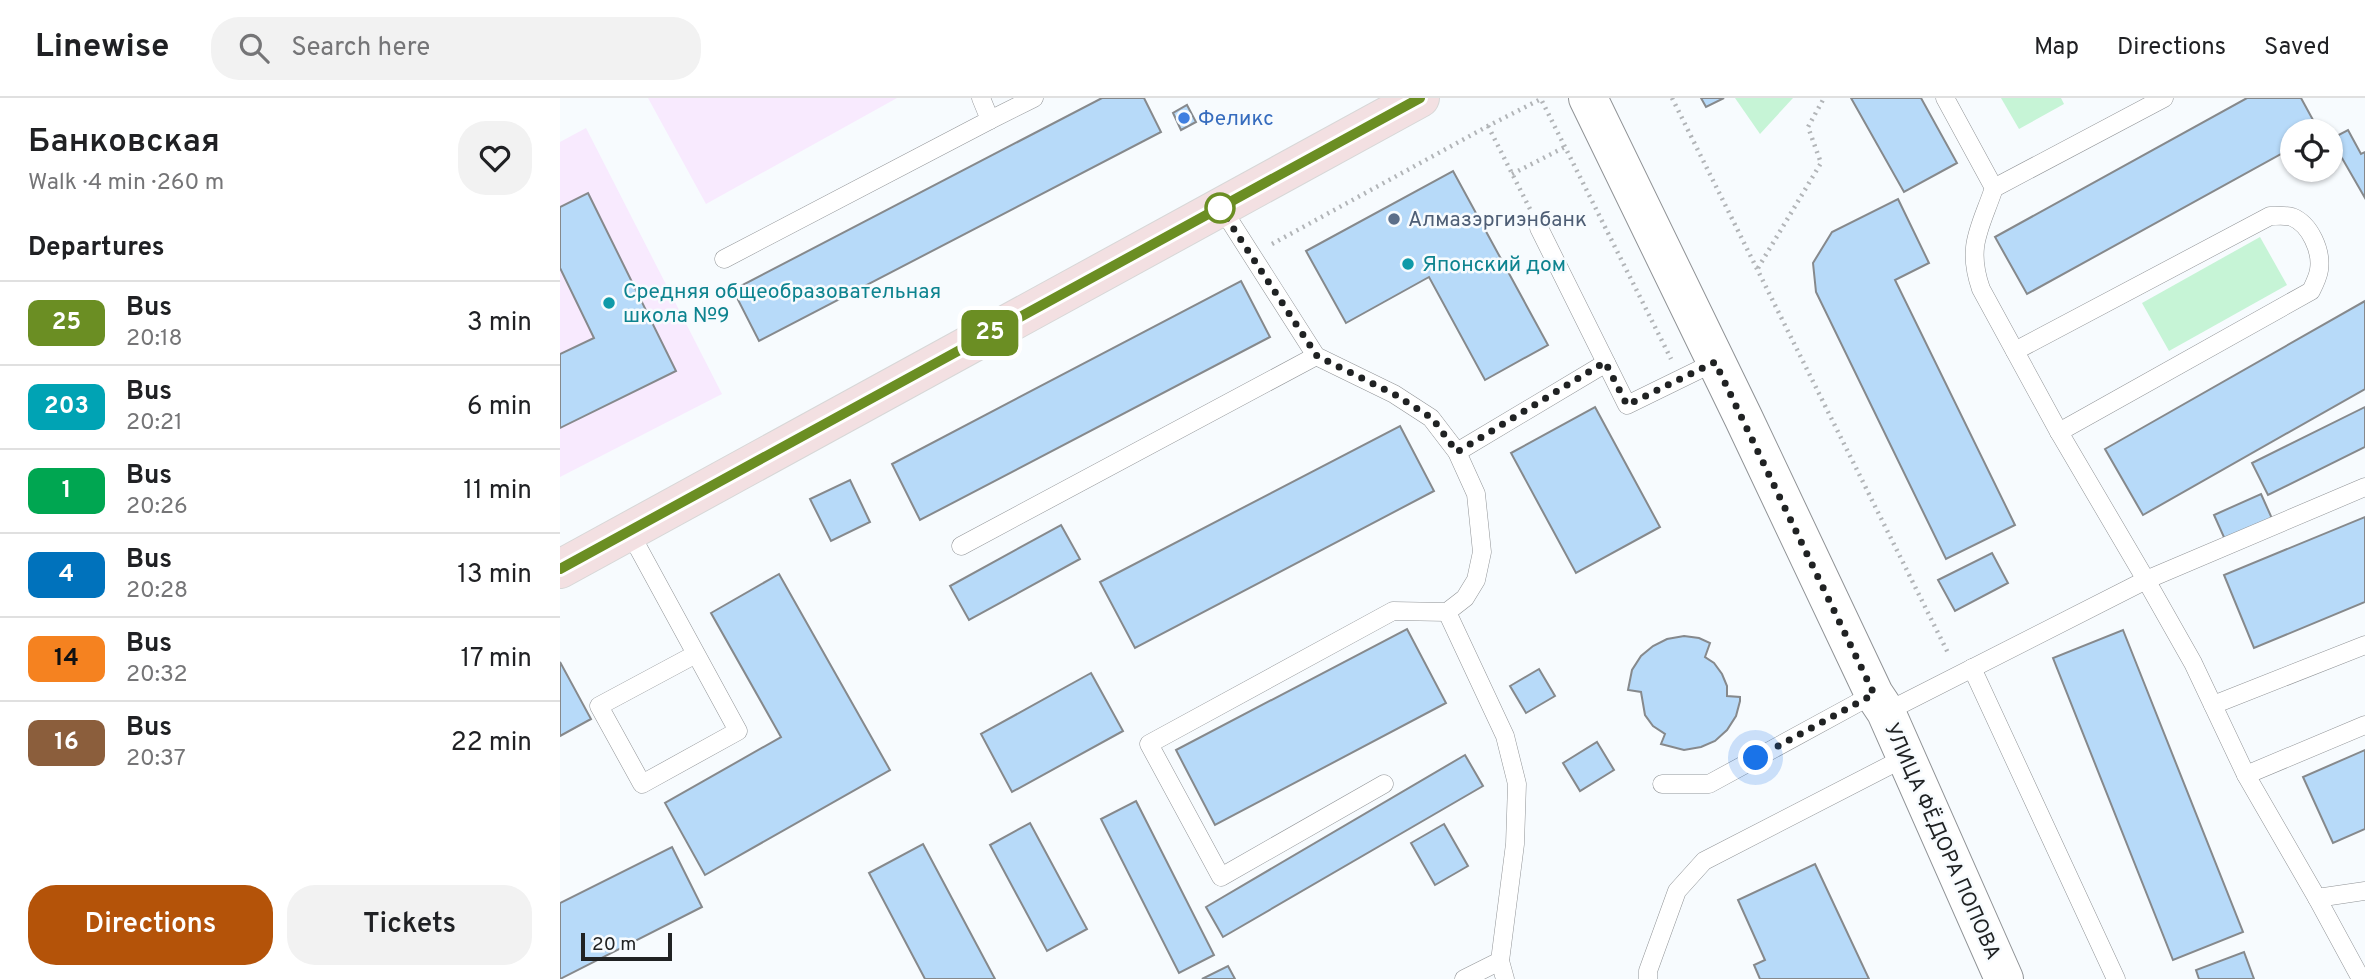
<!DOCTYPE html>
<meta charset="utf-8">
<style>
:root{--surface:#fff;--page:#f2f2f2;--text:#202124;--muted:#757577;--line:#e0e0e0;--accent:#b45309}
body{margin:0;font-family:Overpass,sans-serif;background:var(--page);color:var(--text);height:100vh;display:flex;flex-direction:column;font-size:26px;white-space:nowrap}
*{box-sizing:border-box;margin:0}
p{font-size:23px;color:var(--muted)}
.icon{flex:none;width:38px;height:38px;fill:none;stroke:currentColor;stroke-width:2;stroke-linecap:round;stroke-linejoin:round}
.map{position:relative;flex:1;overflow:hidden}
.details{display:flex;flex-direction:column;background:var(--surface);width:560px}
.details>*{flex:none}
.badge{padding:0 14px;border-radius:10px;font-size:24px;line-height:46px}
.controls{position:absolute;left:1720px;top:21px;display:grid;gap:14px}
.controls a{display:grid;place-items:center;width:63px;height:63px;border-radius:50%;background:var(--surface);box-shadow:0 2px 5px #0004;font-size:35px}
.scale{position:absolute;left:21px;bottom:18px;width:91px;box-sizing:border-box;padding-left:7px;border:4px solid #202223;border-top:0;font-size:19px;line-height:24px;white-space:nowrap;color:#202223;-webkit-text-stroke:5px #f7fbfe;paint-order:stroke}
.you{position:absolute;width:35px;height:35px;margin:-18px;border:5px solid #fff;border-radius:50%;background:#1a73e8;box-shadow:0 0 0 10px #1a73e833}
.map>.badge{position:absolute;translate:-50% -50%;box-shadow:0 0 0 4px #fff}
h2{padding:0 28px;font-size:26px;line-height:63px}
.round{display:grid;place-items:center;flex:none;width:74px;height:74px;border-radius:28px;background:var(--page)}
.headline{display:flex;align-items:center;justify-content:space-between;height:119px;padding:0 28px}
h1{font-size:33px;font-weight:600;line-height:52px}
.cta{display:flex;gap:14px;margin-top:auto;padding:14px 28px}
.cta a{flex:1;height:80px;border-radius:28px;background:var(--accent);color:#fff;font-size:28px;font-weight:600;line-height:80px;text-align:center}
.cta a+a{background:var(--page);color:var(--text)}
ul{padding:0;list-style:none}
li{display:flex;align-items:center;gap:21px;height:84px;padding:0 28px;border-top:2px solid var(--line)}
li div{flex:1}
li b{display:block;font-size:26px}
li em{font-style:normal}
li .badge{min-width:77px;font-weight:700;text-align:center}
header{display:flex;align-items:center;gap:42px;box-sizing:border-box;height:98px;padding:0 35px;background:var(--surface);border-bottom:2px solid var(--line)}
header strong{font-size:33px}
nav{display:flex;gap:38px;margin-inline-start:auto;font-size:24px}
.search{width:490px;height:63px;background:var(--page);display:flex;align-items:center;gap:18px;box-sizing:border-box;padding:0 24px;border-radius:28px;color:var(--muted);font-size:26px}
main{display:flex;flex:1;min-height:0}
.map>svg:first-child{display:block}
</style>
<header>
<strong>Linewise</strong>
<div class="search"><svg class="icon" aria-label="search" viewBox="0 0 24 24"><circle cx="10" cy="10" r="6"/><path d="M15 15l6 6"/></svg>Search here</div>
<nav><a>Map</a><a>Directions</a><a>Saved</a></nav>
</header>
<main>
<section class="details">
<div class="headline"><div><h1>Банковская</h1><p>Walk · 4 min · 260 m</p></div><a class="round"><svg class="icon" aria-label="heart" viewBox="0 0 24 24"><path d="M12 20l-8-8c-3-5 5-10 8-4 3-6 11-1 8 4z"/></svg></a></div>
<h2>Departures</h2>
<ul>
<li><span class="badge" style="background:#6b8e23;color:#fff">25</span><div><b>Bus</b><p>20:18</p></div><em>3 min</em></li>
<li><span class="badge" style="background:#00a3b4;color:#fff">203</span><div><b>Bus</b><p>20:21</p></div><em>6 min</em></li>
<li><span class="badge" style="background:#00a651;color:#fff">1</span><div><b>Bus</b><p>20:26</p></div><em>11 min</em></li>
<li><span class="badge" style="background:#0072bc;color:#fff">4</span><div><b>Bus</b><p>20:28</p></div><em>13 min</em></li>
<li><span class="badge" style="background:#f58220;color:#111">14</span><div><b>Bus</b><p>20:32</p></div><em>17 min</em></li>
<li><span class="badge" style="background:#8b5e3c;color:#fff">16</span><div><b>Bus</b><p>20:37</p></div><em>22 min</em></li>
</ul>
<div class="cta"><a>Directions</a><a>Tickets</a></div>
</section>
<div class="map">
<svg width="1805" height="881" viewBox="0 0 1805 881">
<rect width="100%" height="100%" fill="#f7fbfe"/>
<g fill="#f8eafe">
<path d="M88,0H337L146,106Z"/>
<path d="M26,30L162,296L0,379V44Z"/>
</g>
<g fill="#c6f4d6">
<path d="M1175,0H1233L1200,36Z"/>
<path d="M1441,0H1501L1504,6L1459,31Z"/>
<path d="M1700,139L1727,187L1609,253L1582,205Z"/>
</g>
<g fill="#b7daf9" stroke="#86898c" stroke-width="2">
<path d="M542,0H584L601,34L199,243L173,192Z"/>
<path d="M1141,0H1164L1146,9Z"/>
<path d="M1291,0H1361L1397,65L1344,94Z"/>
<path d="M1687,0H1741L1759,33H1732V50L1467,196L1435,139Z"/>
<path d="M627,7L636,24L621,32L613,15Z"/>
<path d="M1788,32L1801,56L1805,54V100L1771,41Z"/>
<path d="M893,73L988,247L925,282L869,179L786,225L746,153Z"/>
<path d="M28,95L116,273L0,330V256L34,240L0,170V109Z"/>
<path d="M1338,101L1369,165L1335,182L1455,427L1386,461L1256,194L1253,165L1272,134Z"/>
<path d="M681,183L710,239L360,422L332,366Z"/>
<path d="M1805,203V291L1583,417L1545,351Z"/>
<path d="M1035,309L1100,429L1016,475L951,355Z"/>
<path d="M1805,309V349L1708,397L1692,365Z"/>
<path d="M840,328L874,393L575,550L540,484Z"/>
<path d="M290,382L310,424L271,443L250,401Z"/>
<path d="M1701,396L1714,425L1667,446L1654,417Z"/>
<path d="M1805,419V504L1694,550L1664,477Z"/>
<path d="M501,427L520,461L409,522L390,488Z"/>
<path d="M1432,455L1448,485L1395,513L1378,482Z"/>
<path d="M219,476L330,672L145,777L105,705L221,639L151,515Z"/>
<path d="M847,531L886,605L655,727L616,652Z"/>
<path d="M1563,532L1683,834L1613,862L1493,560Z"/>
<path d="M1124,538L1139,540L1150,545L1145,559L1154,565L1162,576L1167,588V598L1180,599V603L1176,618L1167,632L1155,643L1141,649L1124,652L1101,646L1105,636L1093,628L1085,617L1081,594L1068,592L1072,572L1081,558L1093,548L1107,541Z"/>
<path d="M0,564L31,621L0,638Z"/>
<path d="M979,571L995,598L966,615L950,588Z"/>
<path d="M531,575L563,633L452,694L421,636Z"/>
<path d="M1037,644L1054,672L1020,693L1003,665Z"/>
<path d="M1805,652V731L1773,745L1743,679Z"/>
<path d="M905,657L923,688L663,839L646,809Z"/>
<path d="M576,703L654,857L619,875L541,721Z"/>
<path d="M470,725L527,831L487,853L430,747Z"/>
<path d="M884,726L908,768L875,787L851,745Z"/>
<path d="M363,746L435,881H365L309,775Z"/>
<path d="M112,749L142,809L0,881V805Z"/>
<path d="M1255,766L1309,881H1200L1194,867L1205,862L1178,802Z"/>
<path d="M1684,854L1694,881H1639L1636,872Z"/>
<path d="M668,868L675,881H642Z"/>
</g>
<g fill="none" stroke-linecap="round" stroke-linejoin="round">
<g stroke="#909396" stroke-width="19">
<g id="service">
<path d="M1385,0L1434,90"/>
<path d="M1604,0L1434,90C1420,131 1406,148 1421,191L1499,334L1586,482L1805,389"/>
<path d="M430,22L474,0"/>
<path d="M661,109L756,258L834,296L871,320L897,354L916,396L922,454L916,482L905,500L887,514L833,513L589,646L661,779L824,686"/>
<path d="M979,130L1067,307L1155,264"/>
<path d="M164,161L430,22L421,0"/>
<path d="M1455,253L1710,118C1717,118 1726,117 1732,119C1750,126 1762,153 1759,172C1758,179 1754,187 1751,193L1499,334"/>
<path d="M897,354L1046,265"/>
<path d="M69,433L178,633L82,686L39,608L136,556"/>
<path d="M401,448L756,258"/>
<path d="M887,514L945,638L957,686L955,746L940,863L904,881"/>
<path d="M1412,570L1556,881"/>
<path d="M1653,607L1805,547"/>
<path d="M1326,614L1586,482L1633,565L1686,677L1757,800L1805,793"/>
<path d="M1686,677L1805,627"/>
<path d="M1102,686H1149L1314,596"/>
<path d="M1757,800L1801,881"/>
<path d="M940,863L945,881"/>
<path d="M1088,881V873L1117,793L1144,763L1346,659"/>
</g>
</g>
<g stroke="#909396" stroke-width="40">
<path id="tertiary" d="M1028,0L1183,319L1314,596L1326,614L1444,881"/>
</g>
<g stroke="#d7d7d7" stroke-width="40">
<path id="primary" d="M0,471L860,0"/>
</g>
<g stroke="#b2b5b8" stroke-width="4.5" stroke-dasharray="2 5" stroke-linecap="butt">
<path d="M1112,0L1389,557"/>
<path d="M928,28L970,111"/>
<path d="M952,76L1005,49"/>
<path d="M712,146L928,28L981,1L1111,261"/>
<path d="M1198,170L1261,65L1248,29L1264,0"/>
</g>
<use href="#service" stroke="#fff" stroke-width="18"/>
<use href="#tertiary" stroke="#fff" stroke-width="38"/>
<use href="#primary" stroke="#f3e0e2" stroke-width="38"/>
</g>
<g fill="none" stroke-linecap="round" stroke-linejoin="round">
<g stroke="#fff" stroke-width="16">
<path id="line" d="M0,471L860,0"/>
</g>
<use href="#line" stroke="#6b8e23" stroke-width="10"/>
<path stroke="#202223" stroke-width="7" stroke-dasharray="0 12.6" d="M660,110L757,258L834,296L872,320L897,354L1045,264L1067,307L1155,264L1314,596L1196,660"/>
</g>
<circle fill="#3f7fe0" stroke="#f7fbfe" stroke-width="2.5" cx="624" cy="20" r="7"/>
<circle fill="#fff" stroke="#6b8e23" stroke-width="3.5" cx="660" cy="110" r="14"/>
<circle fill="#5c6f8a" stroke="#f7fbfe" stroke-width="2.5" cx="834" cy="121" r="7"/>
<g fill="#0f9aa8" stroke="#f7fbfe" stroke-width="2.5">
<circle cx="848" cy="166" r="7"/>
<circle cx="49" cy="205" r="7"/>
</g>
<g text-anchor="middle" stroke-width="5" stroke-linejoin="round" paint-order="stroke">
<g font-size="21" fill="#366cbe" stroke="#f7fbfe" text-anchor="start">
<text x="638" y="27">Феликс</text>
</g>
<g font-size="21" fill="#4e5e75" stroke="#f7fbfe" text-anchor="start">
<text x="848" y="128">Алмазэргиэнбанк</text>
</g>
<g font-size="21" fill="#0d838f" stroke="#f7fbfe" text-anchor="start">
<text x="862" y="173">Японский дом</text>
<text x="63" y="200">Средняя общеобразовательная<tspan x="63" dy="24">школа №9</tspan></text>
</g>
<g font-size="21" fill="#202223" stroke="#f7fbfe">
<text transform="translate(1383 743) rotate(66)" y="7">УЛИЦА ФЁДОРА ПОПОВА</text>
</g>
</g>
</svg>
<div class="controls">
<a><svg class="icon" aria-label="locate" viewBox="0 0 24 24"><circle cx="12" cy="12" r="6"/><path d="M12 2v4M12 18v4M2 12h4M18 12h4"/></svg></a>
</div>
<div class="scale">20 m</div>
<div class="you" style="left:1196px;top:660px"></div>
<b class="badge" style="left:430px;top:235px;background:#6b8e23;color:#fff">25</b>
</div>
</main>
